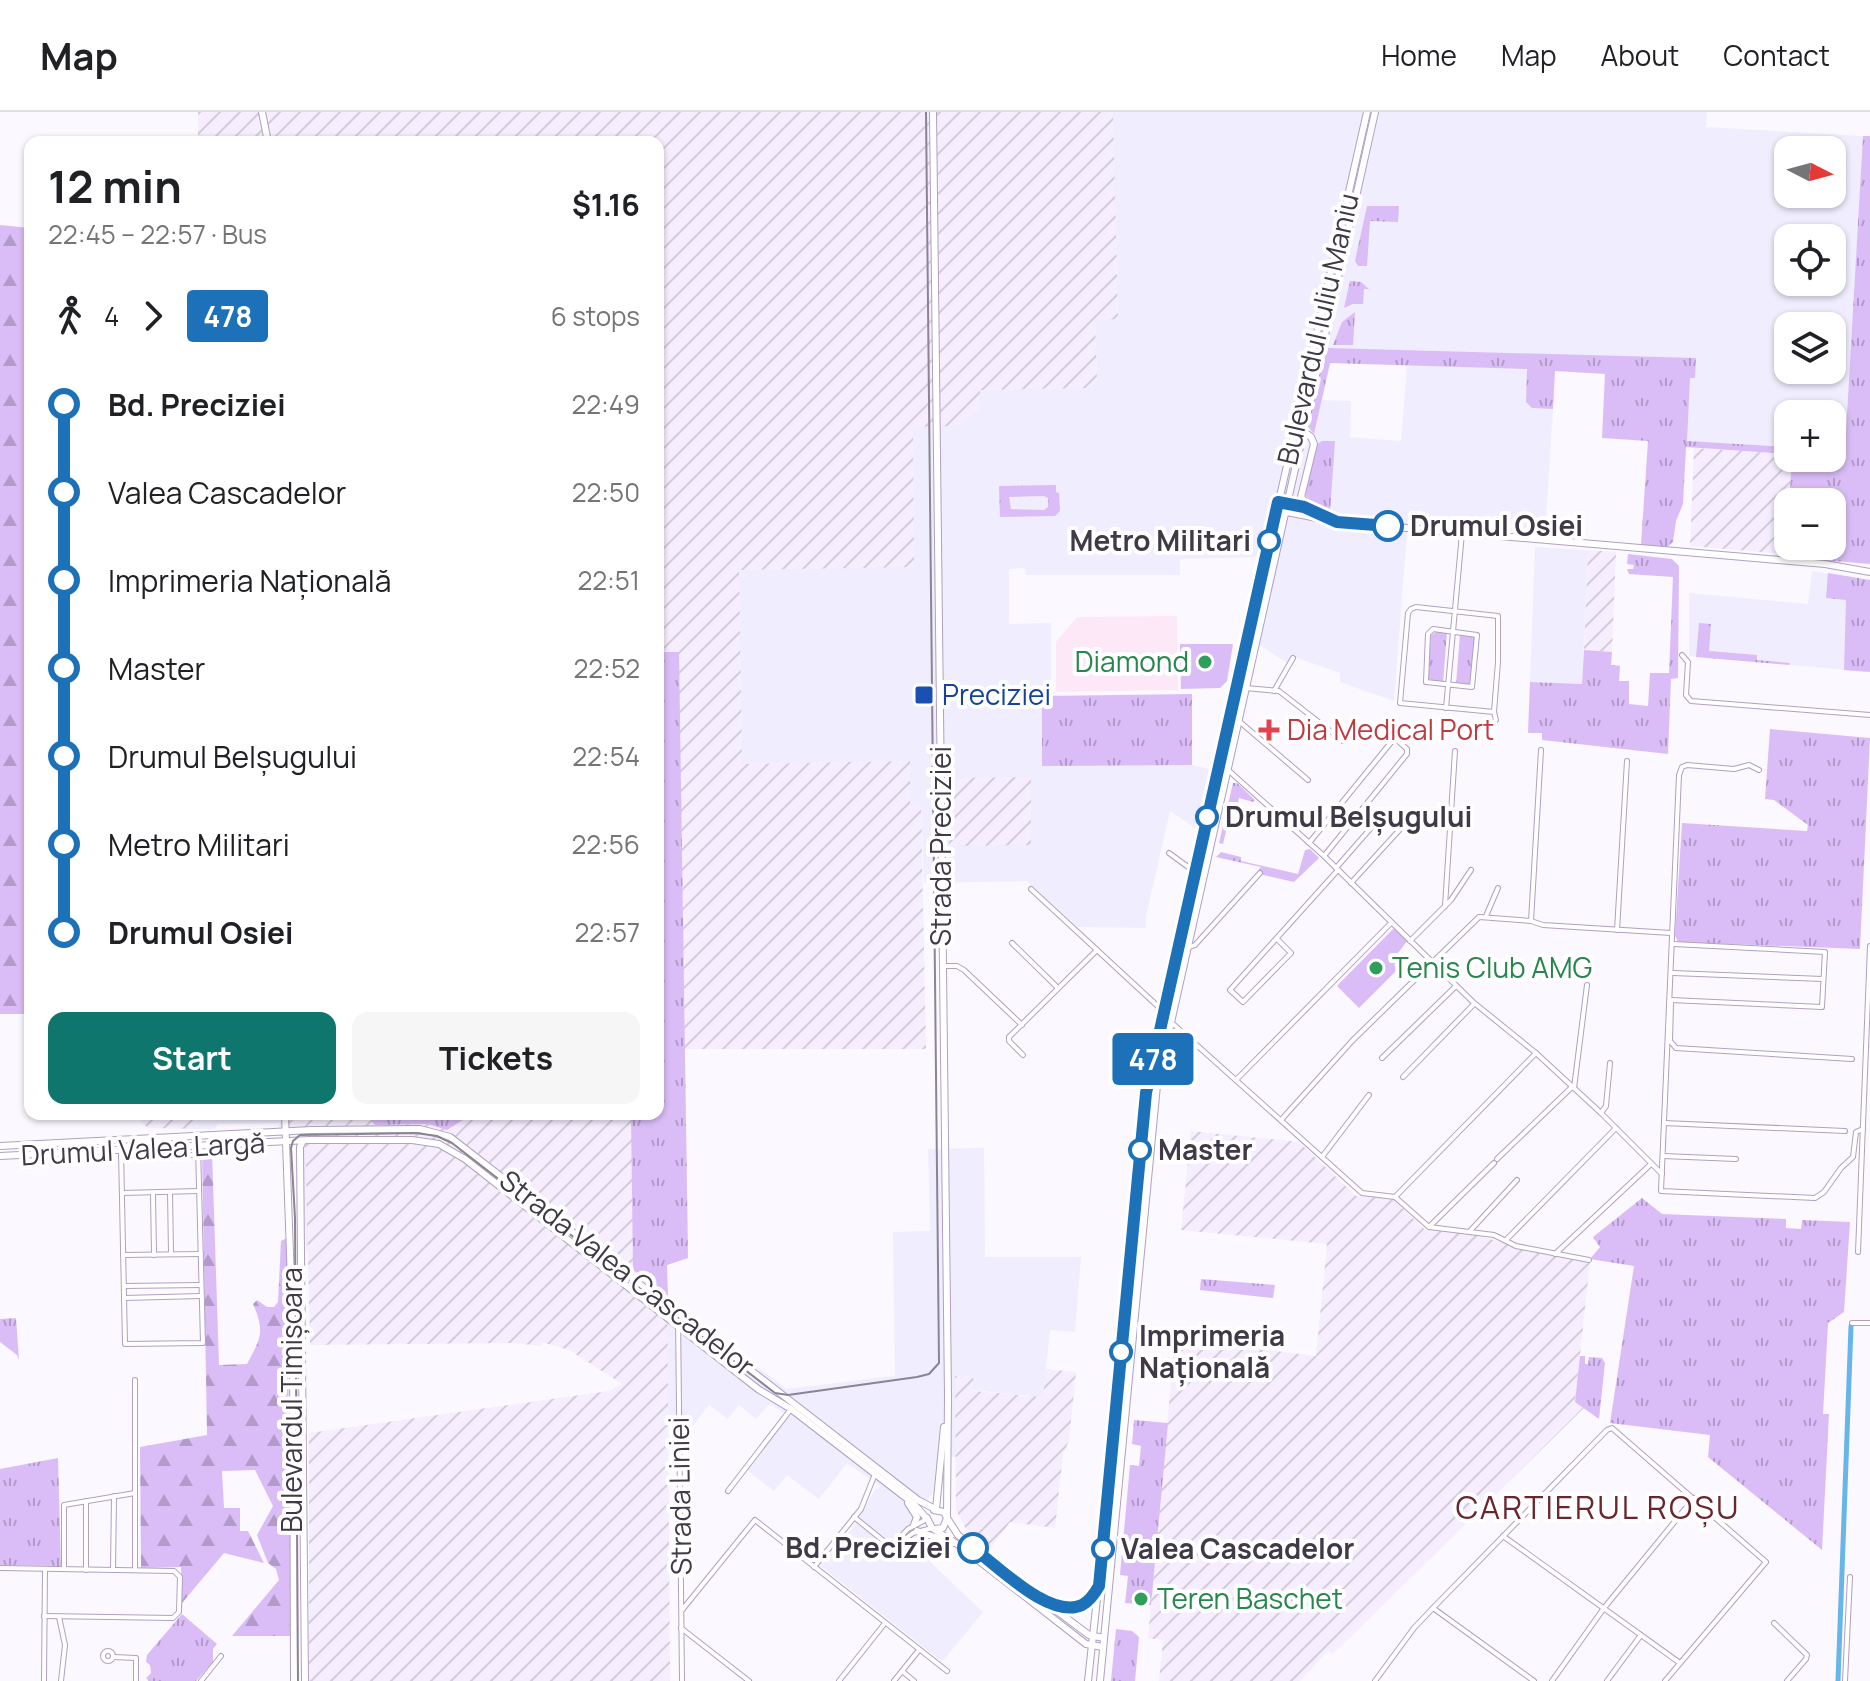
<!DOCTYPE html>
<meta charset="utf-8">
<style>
:root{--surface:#fff;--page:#f6f6f6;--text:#202124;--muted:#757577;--line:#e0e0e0;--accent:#0f766e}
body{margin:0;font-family:Manrope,sans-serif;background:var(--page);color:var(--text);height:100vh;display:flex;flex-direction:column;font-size:30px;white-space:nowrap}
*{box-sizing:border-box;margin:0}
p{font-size:26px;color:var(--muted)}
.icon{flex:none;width:44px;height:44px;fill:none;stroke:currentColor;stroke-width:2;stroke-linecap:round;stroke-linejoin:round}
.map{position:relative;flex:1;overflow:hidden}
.sheet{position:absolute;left:24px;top:24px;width:640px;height:984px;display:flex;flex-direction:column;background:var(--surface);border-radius:16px;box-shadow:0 2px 6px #0004}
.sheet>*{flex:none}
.badge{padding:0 16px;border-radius:6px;font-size:28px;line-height:52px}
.needle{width:52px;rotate:96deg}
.tools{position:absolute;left:1774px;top:24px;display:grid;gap:16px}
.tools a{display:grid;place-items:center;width:72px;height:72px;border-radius:16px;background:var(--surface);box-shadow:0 2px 6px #0004;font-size:40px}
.map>.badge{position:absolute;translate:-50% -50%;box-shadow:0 0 0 4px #fff}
.legs{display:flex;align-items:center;gap:12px;height:88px;padding:0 24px;font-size:26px}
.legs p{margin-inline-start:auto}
.overview{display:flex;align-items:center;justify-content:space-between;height:136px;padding:0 24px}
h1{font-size:44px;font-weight:700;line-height:60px}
.button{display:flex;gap:16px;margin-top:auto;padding:16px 24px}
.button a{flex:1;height:92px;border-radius:16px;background:var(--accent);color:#fff;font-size:32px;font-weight:700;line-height:92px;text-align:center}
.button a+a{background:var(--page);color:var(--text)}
ul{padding:0 24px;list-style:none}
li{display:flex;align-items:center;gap:28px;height:88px;font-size:30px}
li i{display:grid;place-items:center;width:12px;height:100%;margin:0 10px;background:currentColor}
li i::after{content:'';width:20px;height:20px;margin:-10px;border:6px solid;border-radius:50%;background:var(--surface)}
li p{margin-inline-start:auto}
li:first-child i{background:linear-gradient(#0000 50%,currentColor 0)}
li:last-child i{background:linear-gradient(currentColor 50%,#0000 0)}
header{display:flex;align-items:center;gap:48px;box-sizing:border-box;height:112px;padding:0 40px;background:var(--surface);border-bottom:2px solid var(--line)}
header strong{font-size:38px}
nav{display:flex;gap:44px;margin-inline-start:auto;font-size:28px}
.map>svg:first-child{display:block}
</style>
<header>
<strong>Map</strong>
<nav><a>Home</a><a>Map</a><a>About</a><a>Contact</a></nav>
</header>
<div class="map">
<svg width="1870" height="1569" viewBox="0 0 1870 1569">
<defs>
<pattern id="industrial-furrows" width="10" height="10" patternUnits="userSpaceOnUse" patternTransform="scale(2)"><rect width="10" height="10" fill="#f6edfe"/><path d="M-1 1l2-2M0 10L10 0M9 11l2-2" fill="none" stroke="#d4ccdb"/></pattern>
<pattern id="grass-tufts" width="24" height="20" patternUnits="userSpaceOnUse" patternTransform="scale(2)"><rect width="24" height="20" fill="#dabdf6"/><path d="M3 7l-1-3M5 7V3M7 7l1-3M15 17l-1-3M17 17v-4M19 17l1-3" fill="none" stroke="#b29bc9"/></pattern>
<pattern id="forest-firs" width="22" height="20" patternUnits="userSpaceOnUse" patternTransform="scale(2)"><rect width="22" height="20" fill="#dabdf6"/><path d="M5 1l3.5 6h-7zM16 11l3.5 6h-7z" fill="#b29bc9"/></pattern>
</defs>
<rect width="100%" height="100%" fill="#fbf8ff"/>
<g fill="#f0edfe" fill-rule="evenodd">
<path d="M1113,0H1707L1706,15L1863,24L1845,338L1832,337V302H1788V335L1686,329L1690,266H1694L1334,236L1322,288L1351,289L1350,325L1401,329L1407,253L1528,257L1526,290L1532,296L1553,297L1545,422L1439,414L1430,410L1408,409L1394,589L1340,570V561L1295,545L1290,553L1241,521L1257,445L1180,447V463H1026L1025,456L1009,457V512L1051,511V584H1042L1192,653L1209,657L1195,716L1170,699L1146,804V816L1078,815L1027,769L924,771L921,693H910L909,649L742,652L739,458L914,454L913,315L957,314L980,278L1090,276L1097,267L1095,207L1118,206ZM1788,38H1832V82H1788ZM1788,126H1832V170H1788ZM1788,214H1832V258H1788Z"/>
<path d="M1535,435L1588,438L1582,572L1530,570Z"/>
<path d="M1812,459L1870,468V560L1689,544V481L1808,492Z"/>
<path d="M199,1002H279V1011L218,1012L214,1017H199Z"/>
<path d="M301,1002L633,1158L786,1277L895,1264L893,1120L930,1119L928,1037L984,1036L985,1145H1081L1075,1220L1050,1218L1043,1285L974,1278L955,1264L956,1345H939L933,1380L912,1407L942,1433L930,1450L983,1500L942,1550L821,1454L853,1415L876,1376L878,1377L880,1374L847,1351L819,1387L787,1363L774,1379L747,1358L788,1305L770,1291L756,1307L739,1293L728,1307L709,1293L687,1321L668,1307L667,1216L306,1139Z"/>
</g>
<g fill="url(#industrial-furrows)">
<path d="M198,0H1113L1118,207L1095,208L1097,267L1090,276L980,278V297L957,314L913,315L914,455L739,458L742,652L910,649V692H921L926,937H685L688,1146L667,1153L670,1569H309V1321L609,1279L622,1272L569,1238L542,1230L541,1234L514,1231L310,1233L305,1017H279V1002H658V30H198Z"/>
<path d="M1694,336L1788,342V346H1792L1785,442L1690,434Z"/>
<path d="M1588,438L1616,440L1612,540L1584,538Z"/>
<path d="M1031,665V733L949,734L948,666Z"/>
<path d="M133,1002H199V1017L148,1016Z"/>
<path d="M1191,1019L1299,1030L1356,1084L1393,1087L1425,1118L1469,1122L1590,1151L1575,1289L1585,1295L1333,1542L1328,1539L1300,1569H1159L1163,1528L1148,1526L1175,1226L1316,1244L1327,1132L1181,1118Z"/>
<path d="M1046,1257L1076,1260L1069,1329L1063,1342L1055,1416L1010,1410L990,1437L967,1419L956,1398L955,1264H973L974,1279L1043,1285Z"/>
</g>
<path fill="#fde8f7" d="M1177,504L1178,578L1056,580V530L1077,505Z"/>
<g fill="url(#grass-tufts)" fill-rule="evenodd">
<path d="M1863,24H1870V452L1785,445L1788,403V434H1832V390H1789L1792,346H1832V337H1845Z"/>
<path d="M1367,94H1399L1398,110L1370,109L1367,154H1358L1355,149Z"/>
<path d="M1350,169L1361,170L1369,177H1364L1363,192H1353L1344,196Z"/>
<path d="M1355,200L1353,233H1333L1342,210Z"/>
<path d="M1328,236L1696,246L1695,266H1690L1687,329L1788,335V342L1686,335L1683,392L1676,409L1673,430L1667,435L1641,433L1648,329L1602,326L1605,262L1555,259L1553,297L1532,296L1526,290L1527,257L1330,251L1314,322L1308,314L1325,239Z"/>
<path d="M1322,329H1335L1330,400L1311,391L1305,382L1315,334Z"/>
<path d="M1056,373V380L1059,381L1060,399L1055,404L1000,405L999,374ZM1044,384L1048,386V395L1044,398L1011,397L1009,385Z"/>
<path d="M1628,442L1672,447L1679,454L1678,566L1671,567L1668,642L1542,628V621H1528L1530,570L1582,572L1584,538L1612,540L1611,553L1620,554L1619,569H1629V592L1648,594L1650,561H1669L1673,465L1629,462L1627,457H1633L1634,453L1627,452Z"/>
<path d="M1828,461L1870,468V560L1844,558L1846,488L1826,486Z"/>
<path d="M1699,511L1711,512L1709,539L1757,543V548L1790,551L1789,553L1696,545Z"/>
<path d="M1436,520H1447L1443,571L1428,567L1431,523Z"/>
<path d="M1460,522L1472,523L1475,526L1471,570L1467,573L1456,572Z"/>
<path d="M658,540H679L688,1146L667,1153L668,1185L633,1158L631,1002H658Z"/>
<path d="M1192,582V653L1042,654V584Z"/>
<path d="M1770,617L1870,626L1860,837L1678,830L1675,823L1682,711L1807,719L1808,713L1774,688L1765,687Z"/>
<path d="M1233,671H1237L1255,688L1253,690L1239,686L1238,691L1233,690L1223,732L1219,731Z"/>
<path d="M1310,737L1319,746L1294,770L1263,763L1258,758L1261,755L1216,745L1221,740L1241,745V749L1298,762L1305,738Z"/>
<path d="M1176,918L1181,923L1173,967L1161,973L1172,920Z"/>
<path d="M370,1002H379V1008L436,1007L437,1002L469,1004L447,1018L428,1012L375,1013L371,1009Z"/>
<path d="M1642,1086L1662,1102L1786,1107V1116L1801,1117L1802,1108L1850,1110L1844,1200L1828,1211L1823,1302H1829L1822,1438L1708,1345L1710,1323L1610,1311L1634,1154L1590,1147L1600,1135L1593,1125Z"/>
<path d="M1201,1167L1275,1173L1273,1186L1200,1178Z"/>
<path d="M16,1206L19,1248L17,1243L0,1230V1207Z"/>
<path d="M1580,1244H1585V1252H1588L1589,1245L1602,1246L1605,1251L1599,1307L1575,1290Z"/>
<path d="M1134,1308L1168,1311L1151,1493L1125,1491L1128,1464L1120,1463L1130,1353L1139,1354L1141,1334L1132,1332Z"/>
<path d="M58,1346L61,1454L0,1453V1357Z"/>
<path d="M182,1502L217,1532L213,1537V1550L196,1569H149L146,1566L151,1561L150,1553L146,1550L147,1543Z"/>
<path d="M1116,1517L1132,1519L1139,1525L1135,1569H1111Z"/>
</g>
<g fill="url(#forest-firs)">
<path d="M0,113L30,116V902H0Z"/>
<path d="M202,1039H212L219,1253L247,1252C261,1226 265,1220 253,1192L257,1188L267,1195H274L278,1190L281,1129L287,1126L291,1524H232L279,1468L276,1457L268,1451L257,1423L273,1394L255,1358L222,1359L224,1396H240V1419H248L264,1451L224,1441L182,1491L181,1455L141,1456L140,1335L207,1323Z"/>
</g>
<g fill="#dabdf6">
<path d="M1180,532H1233L1227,569L1220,576L1181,577Z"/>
<path d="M1394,816L1407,829L1398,841L1402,845L1394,853L1398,857L1359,896L1337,874Z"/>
</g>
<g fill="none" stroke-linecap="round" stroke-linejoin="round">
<path stroke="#68b5ea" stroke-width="5" d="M1838,1569L1851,1214"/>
<g stroke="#b1a0c1" stroke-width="6">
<g id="street">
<path d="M1433,517L1477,523L1472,575L1426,570L1428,522Z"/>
<path d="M1682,543L1688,550L1686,583L1691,589L1870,603"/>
<path d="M1245,576L1279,579L1343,629"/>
<path d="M1274,579L1293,546"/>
<path d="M1446,596L1462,421"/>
<path d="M1240,610L1308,668"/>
<path d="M1490,613L1496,608L1494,600L1400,591L1408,501L1411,497L1416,495L1498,504V550L1494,600"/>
<path d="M1228,658L1324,744L1473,890L1536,941L1601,1001L1662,1062"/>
<path d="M1759,658L1749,653L1734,657L1687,653L1682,655L1679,663L1661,1079L1815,1086L1824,1080L1841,1056L1853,1045L1856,1020L1863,1017"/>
<path d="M1309,731L1393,628H1397L1407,637V642L1324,744"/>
<path d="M1169,741L1195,760"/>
<path d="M1336,756L1377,709L1363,696"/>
<path d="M1351,771L1403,714"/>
<path d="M1031,777L1163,899"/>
<path d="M1445,794L1455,639"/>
<path d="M1486,804L1498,776"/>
<path d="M1531,809L1541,638"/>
<path d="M1617,818L1627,649"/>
<path d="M1277,827L1291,841L1243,890L1230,878L1338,758"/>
<path d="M1410,829L1451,788L1471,758"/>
<path d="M1012,831L1058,876"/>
<path d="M1187,836L1195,833L1260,761"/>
<path d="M943,854H957L964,858L1022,913"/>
<path d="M1673,861L1823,867"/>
<path d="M1671,888L1822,895L1825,840L1674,832"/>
<path d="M1671,890L1670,929L1676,936L1852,947"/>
<path d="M1172,911L1362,1081L1395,1085L1429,1115L1494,1123L1516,1134L1589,1148"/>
<path d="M1023,943L1009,929V925L1097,838"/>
<path d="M1382,946L1456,874"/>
<path d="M1403,965L1474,892"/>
<path d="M1236,968L1391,811"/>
<path d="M1574,976L1587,873"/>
<path d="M1601,1001L1606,994L1610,951"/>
<path d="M1281,1008L1353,928L1479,805L1531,809L1543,813L1671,821"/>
<path d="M1664,1011L1845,1019"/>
<path d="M121,1038L125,1232L203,1231L198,1034"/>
<path d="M1663,1044L1736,1047"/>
<path d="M121,1045L198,1043"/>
<path d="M1322,1045L1369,983"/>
<path d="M1497,1047L1572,975"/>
<path d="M170,1080L171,1141"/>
<path d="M122,1081L199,1079"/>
<path d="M153,1081L154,1143"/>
<path d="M1395,1085L1536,941"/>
<path d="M1429,1115L1494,1051"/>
<path d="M1470,1119L1517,1068"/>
<path d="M1506,1128L1616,1016"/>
<path d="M1858,1140L1870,834"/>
<path d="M1555,1142L1651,1052"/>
<path d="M123,1143L201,1142"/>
<path d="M124,1174L201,1173"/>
<path d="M124,1186L201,1184"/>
<path d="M678,1203L682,1568"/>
<path d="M1852,1211H1870"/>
<path d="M728,1379L791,1297"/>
<path d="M86,1389V1458"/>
<path d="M854,1405L891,1435"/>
<path d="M1503,1424L1680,1551"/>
<path d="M891,1435L908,1417L927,1407"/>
<path d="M894,1435L913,1421L932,1416"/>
<path d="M814,1455L861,1397L875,1362"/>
<path d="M0,1456L174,1459L180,1465L179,1500L173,1506L44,1504"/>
<path d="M64,1457V1393L135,1381"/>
<path d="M113,1458L114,1384"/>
<path d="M135,1458V1268"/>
<path d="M1433,1496L1534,1569"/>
<path d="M682,1498L755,1408L947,1559"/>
<path d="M59,1505L65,1533L61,1569"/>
<path d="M1774,1511L1807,1543L1806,1547L1787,1569"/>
<path d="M681,1516L749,1569"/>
<circle cx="108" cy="1544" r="5"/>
<path d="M113,1545L136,1546V1569"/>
<path d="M902,1559L914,1569"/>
<path d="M44,1569L45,1457"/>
<path d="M201,1569L221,1544"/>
<path d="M839,1569L885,1511"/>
<path d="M894,1569L919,1538"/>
<path d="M1375,1569L1414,1516L1433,1496L1607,1318L1612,1316L1766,1450L1665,1569"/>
<path d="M1552,1569L1604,1496L1694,1386"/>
<path d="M1607,1569L1641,1523"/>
<path d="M1845,1569L1850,1465"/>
</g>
</g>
<g stroke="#b1a0c1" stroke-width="8">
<g id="secondary">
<path d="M262,0L268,30"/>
<path d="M933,0L948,1284L947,1404"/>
<path d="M1303,319L1311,325L1314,332L1301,385L1313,399"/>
<path d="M1278,390L1305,396L1332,407"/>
<path d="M1277,398L1337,410L1825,452L1870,460"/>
<path d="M285,1002L293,1225L294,1569"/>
<path d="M303,1029L300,1035L305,1569"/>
<path d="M0,1034L311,1018L420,1017L450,1025L918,1388L935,1397"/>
<path d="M0,1044L309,1028H412L439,1032L465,1047L758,1277L791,1297L914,1392L927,1407"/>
<path d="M908,1391L917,1405L914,1413"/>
<path d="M936,1397L944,1315"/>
<path d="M934,1398L944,1400L947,1406L943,1416L935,1417"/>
<path d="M927,1406L932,1416L960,1434L1086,1532L1103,1535"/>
<path d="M947,1406L958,1423L973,1436L1089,1523L1104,1526"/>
<path d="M917,1419L953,1431"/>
<path d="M1049,1492C1071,1497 1085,1496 1098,1476"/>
</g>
</g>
<g stroke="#b1a0c1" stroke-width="8">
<g id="primary">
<path d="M1088,1569L1109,1378L1147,972L1367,0"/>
<path d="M1100,1569L1157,973L1375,0"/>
</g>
</g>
<use href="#street" stroke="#fff" stroke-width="4"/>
<use href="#secondary" stroke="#fff" stroke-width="6"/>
<use href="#primary" stroke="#fff" stroke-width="6"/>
<path stroke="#8a8590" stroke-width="2" d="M298,1569L295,1106L291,1036L293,1029L300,1023L416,1021L437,1024L452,1031L775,1281L788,1283L917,1265L929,1262L939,1251L926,0"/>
</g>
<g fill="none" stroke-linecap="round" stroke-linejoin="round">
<g stroke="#fff" stroke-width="18">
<path id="line-1" d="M973,1436C998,1454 1050,1508 1082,1493C1090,1489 1095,1481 1099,1474L1146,981L1278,390L1304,395L1337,410L1388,414"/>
</g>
<use href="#line-1" stroke="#1d71b8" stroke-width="12"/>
</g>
<g fill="#fff" stroke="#1d71b8" stroke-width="4">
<circle cx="1388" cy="414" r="14"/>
<circle cx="1269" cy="429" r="10"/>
<circle cx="1207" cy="705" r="10"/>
<circle cx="1140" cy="1038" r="10"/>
<circle cx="1121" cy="1240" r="10"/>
<circle cx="973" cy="1436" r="14"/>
<circle cx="1103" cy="1437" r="10"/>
</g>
<g fill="#2e9e5b" stroke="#fff" stroke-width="3">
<circle cx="1205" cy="550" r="8"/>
<circle cx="1376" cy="856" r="8"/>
<circle cx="1141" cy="1487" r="8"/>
</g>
<rect fill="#1a4fb4" stroke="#fff" stroke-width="3" x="914" y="573" width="20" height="20" rx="4"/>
<path fill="#e0444e" stroke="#fff" stroke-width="3" d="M1265 606h8v8h8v8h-8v8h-8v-8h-8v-8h8z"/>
<g text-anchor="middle" stroke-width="8" stroke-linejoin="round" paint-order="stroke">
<g font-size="28" fill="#403947" stroke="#fff">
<text transform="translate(1318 217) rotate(-77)" y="10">Bulevardul Iuliu Maniu</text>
<text transform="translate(941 734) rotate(-90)" y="10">Strada Preciziei</text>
<text transform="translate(143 1037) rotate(-3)" y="10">Drumul Valea Largă</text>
<text transform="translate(627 1161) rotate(38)" y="10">Strada Valea Cascadelor</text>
<text transform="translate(292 1288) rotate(-90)" y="10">Bulevardul Timișoara</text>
<text transform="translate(680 1384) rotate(-91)" y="10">Strada Liniei</text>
</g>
<g font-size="28" font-weight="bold" fill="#403947" stroke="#fff" text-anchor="start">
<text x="1410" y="424">Drumul Osiei</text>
<text x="1251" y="439" text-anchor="end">Metro Militari</text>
<text x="1225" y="715">Drumul Belșugului</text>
<text x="1158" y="1048">Master</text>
<text x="1139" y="1234">Imprimeria<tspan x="1139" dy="32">Națională</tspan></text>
<text x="951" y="1446" text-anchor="end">Bd. Preciziei</text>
<text x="1121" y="1447">Valea Cascadelor</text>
</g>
<g font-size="28" fill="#27864d" stroke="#fff" text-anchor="start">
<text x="1189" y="560" text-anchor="end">Diamond</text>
<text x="1392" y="866">Tenis Club AMG</text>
<text x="1157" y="1497">Teren Baschet</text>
</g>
<g font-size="28" fill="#164399" stroke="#fff" text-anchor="start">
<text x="942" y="593">Preciziei</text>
</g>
<g font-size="28" fill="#be3a42" stroke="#fff" text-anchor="start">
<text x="1287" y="628">Dia Medical Port</text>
</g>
<g font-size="32" letter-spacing="2" fill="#6b252d" stroke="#fff">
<text x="1598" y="1407">CARTIERUL ROȘU</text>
</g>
</g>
</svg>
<div class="tools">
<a><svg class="needle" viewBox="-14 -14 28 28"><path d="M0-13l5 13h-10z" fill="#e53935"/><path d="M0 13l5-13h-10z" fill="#757577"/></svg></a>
<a><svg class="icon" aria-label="locate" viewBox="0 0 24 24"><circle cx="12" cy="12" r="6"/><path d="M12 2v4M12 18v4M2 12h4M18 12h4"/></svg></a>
<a><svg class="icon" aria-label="layers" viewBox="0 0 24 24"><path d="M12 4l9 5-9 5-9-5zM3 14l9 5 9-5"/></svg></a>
<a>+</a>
<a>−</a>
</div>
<b class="badge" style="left:1153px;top:947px;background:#1d71b8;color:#fff">478</b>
<section class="sheet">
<div class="overview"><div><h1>12 min</h1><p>22:45 – 22:57 · Bus</p></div><b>$1.16</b></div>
<div class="legs"><svg class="icon" aria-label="walk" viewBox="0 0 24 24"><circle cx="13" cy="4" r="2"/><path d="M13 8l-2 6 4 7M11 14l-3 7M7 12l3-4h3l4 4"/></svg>4<svg class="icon" aria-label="forward" viewBox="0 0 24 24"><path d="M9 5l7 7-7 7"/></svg><b class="badge" style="background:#1d71b8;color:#fff">478</b><p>6 stops</p></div>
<ul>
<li><i style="color:#1d71b8"></i><b>Bd. Preciziei</b><p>22:49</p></li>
<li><i style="color:#1d71b8"></i><span>Valea Cascadelor</span><p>22:50</p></li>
<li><i style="color:#1d71b8"></i><span>Imprimeria Națională</span><p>22:51</p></li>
<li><i style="color:#1d71b8"></i><span>Master</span><p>22:52</p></li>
<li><i style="color:#1d71b8"></i><span>Drumul Belșugului</span><p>22:54</p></li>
<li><i style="color:#1d71b8"></i><span>Metro Militari</span><p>22:56</p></li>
<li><i style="color:#1d71b8"></i><b>Drumul Osiei</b><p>22:57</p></li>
</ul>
<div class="button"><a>Start</a><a>Tickets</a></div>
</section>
</div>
